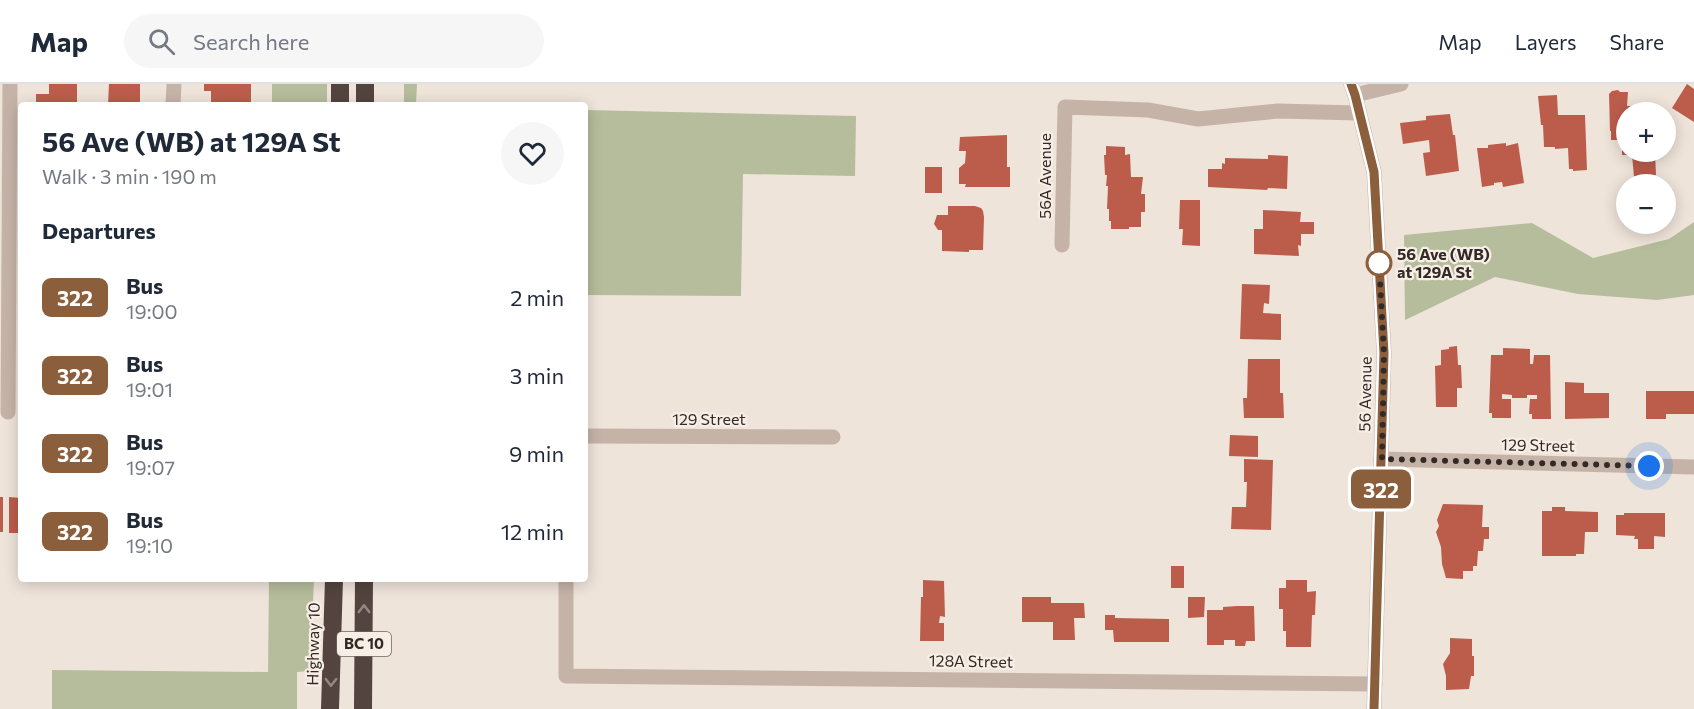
<!DOCTYPE html>
<meta charset="utf-8">
<style>
:root{--surface:#fff;--page:#f6f6f7;--text:#1f2937;--muted:#747a83;--line:#e0e1e3}
body{margin:0;font-family:Commissioner,sans-serif;background:var(--page);color:var(--text);height:100vh;display:flex;flex-direction:column;font-size:22px;white-space:nowrap}
*{box-sizing:border-box;margin:0}
p{font-size:20px;color:var(--muted)}
.icon{flex:none;width:33px;height:33px;fill:none;stroke:currentColor;stroke-width:2;stroke-linecap:round;stroke-linejoin:round}
.map{position:relative;flex:1;overflow:hidden}
.drawer{position:absolute;left:18px;top:18px;width:570px;height:480px;display:flex;flex-direction:column;background:var(--surface);border-radius:6px;box-shadow:0 3px 15px #0003}
.drawer>*{flex:none}
.badge{padding:0 12px;border-radius:9px;font-size:21px;line-height:39px}
.fabs{position:absolute;left:1616px;top:18px;display:grid;gap:12px}
.fabs a{display:grid;place-items:center;width:60px;height:60px;border-radius:50%;background:var(--surface);box-shadow:0 3px 15px #0003;font-size:30px}
.you{position:absolute;width:30px;height:30px;margin:-15px;border:4px solid #fff;border-radius:50%;background:#1a73e8;box-shadow:0 0 0 9px #1a73e833}
.map>.badge{position:absolute;translate:-50% -50%;box-shadow:0 0 0 3px #fff}
h2{padding:0 24px;font-size:22px;line-height:54px}
.round{display:grid;place-items:center;flex:none;width:63px;height:63px;border-radius:32px;background:var(--page)}
.head{display:flex;align-items:center;justify-content:space-between;height:102px;padding:0 24px}
h1{font-size:28px;font-weight:700;line-height:45px}
ul{padding:0;list-style:none}
li{display:flex;align-items:center;gap:18px;height:78px;padding:0 24px}
li div{flex:1}
li b{display:block;font-size:22px}
li em{font-style:normal}
li .badge{min-width:66px;font-weight:700;text-align:center}
header{display:flex;align-items:center;gap:36px;box-sizing:border-box;height:84px;padding:0 30px;background:var(--surface);border-bottom:2px solid var(--line)}
header strong{font-size:28px}
nav{display:flex;gap:33px;margin-inline-start:auto;font-size:21px}
.search{width:420px;height:54px;background:var(--page);display:flex;align-items:center;gap:15px;box-sizing:border-box;padding:0 21px;border-radius:33px;color:var(--muted);font-size:22px}
.map>svg:first-child{display:block}
</style>
<header>
<strong>Map</strong>
<div class="search"><svg class="icon" aria-label="search" viewBox="0 0 24 24"><circle cx="10" cy="10" r="6"/><path d="M15 15l6 6"/></svg>Search here</div>
<nav><a>Map</a><a>Layers</a><a>Share</a></nav>
</header>
<div class="map">
<svg width="1694" height="625" viewBox="0 0 1694 625">
<rect width="100%" height="100%" fill="#efe4da"/>
<g fill="#b5bd9c">
<rect x="272" y="0" width="55" height="21"/>
<path d="M404,0H417L416,21H404Z"/>
<path d="M585,26L856,32L855,92L743,90L741,212L585,211Z"/>
<path d="M1694,138V211L1657,216L1578,210L1495,193L1405,236L1404,151L1532,139L1593,174L1669,155Z"/>
<path d="M269,495H314L310,587L297,588V625H52V586L268,588Z"/>
</g>
<g fill="#bc5d4c">
<path d="M49,0H77V21H36V10H49Z"/>
<path d="M109,0H140V21H108Z"/>
<path d="M204,0H251V20H211V7H204Z"/>
<path d="M1687,0L1694,5V38L1672,24Z"/>
<path d="M1618,6L1620,8H1628L1627,22H1632V24H1639V22L1643,20H1648L1652,22L1653,28H1626V56H1611V47H1610L1609,10L1612,7Z"/>
<path d="M1557,11L1558,31H1585L1587,86L1573,87V85H1569L1568,64L1555,65V63H1544L1543,41H1541L1538,12Z"/>
<path d="M1450,30L1453,51H1455L1459,87L1426,92L1423,69L1430,68L1429,56L1403,60L1400,39L1426,36V32Z"/>
<path d="M1007,51V83H1010V103H965L966,100H959V84L965,79L966,67H959L960,53Z"/>
<path d="M1506,59V62L1518,59L1524,99L1503,103L1502,98L1494,99V101L1482,103L1477,64H1488V61Z"/>
<path d="M1106,62L1125,63V71L1130,70L1131,93H1143L1141,110H1145V128H1141V143H1129V145H1111V137H1109V125H1107L1108,102H1106L1107,91H1105L1104,71H1106Z"/>
<path d="M1622,62H1626V68H1655L1656,91L1634,93L1632,71H1622Z"/>
<path d="M1268,71L1288,72L1287,105L1268,104L1267,106L1208,103V85H1222V79L1225,80V74L1268,75Z"/>
<rect x="925" y="83" width="17" height="26"/>
<path d="M1180,116H1200V162L1182,161L1183,145H1179Z"/>
<path d="M948,122H975L981,124L983,127L984,133L983,166H969V168L942,167V146H938L934,140L937,131H948Z"/>
<path d="M1263,126L1301,128L1300,138H1314V150H1301V162L1298,161L1299,172L1254,170V145H1263Z"/>
<path d="M1242,200L1270,201L1269,220L1264,219L1263,229L1281,230V256L1240,255Z"/>
<path d="M1457,262L1458,281H1461L1462,304H1457V323H1436L1435,282L1441,281V266L1449,265V263Z"/>
<path d="M1503,264L1530,265V280H1533L1534,271H1550L1551,335H1532V330H1529L1530,315H1537V311H1527V314H1512V311L1502,310V315H1511V334H1492V329H1489L1491,271H1503Z"/>
<path d="M1248,275H1280V309H1283L1284,334H1244L1243,314H1247Z"/>
<path d="M1565,298L1584,299V309H1609V334L1565,335Z"/>
<path d="M1646,307H1694V330H1666V335H1646Z"/>
<path d="M1230,351L1258,352V373L1229,372Z"/>
<path d="M1244,375L1273,376L1271,446L1231,445L1232,423H1246L1247,398H1244Z"/>
<rect x="0" y="413" width="3" height="35"/>
<path d="M9,413L21,414V449H9Z"/>
<path d="M1443,420L1483,421L1482,443H1489V455H1484L1483,467H1478L1477,482H1473V487H1463V495L1446,494L1442,480L1441,463L1436,448L1439,442L1437,436Z"/>
<path d="M1552,423H1565V427L1598,428V448H1585L1584,470H1576V472H1542V427H1552Z"/>
<path d="M1624,429H1665V453L1654,452V465H1638V455H1634L1635,452L1616,451V431H1624Z"/>
<rect x="1171" y="482" width="13" height="22"/>
<path d="M923,496L944,497L945,533L940,532L939,539H944V557H920L921,513H923Z"/>
<path d="M1286,496H1307V508L1316,507L1315,531H1312L1311,563H1286V547H1283V525H1279V504H1286Z"/>
<path d="M1022,513H1051V519H1084L1085,534H1074L1075,556H1053V538H1022Z"/>
<path d="M1188,513H1205L1204,533L1188,534Z"/>
<path d="M1237,522H1254L1255,557H1246L1245,562H1235V556H1224V561H1207V526H1223V523Z"/>
<path d="M1105,531H1115V534L1169,535V558H1114L1113,546H1105Z"/>
<path d="M1450,554L1472,555V572H1474V592H1471L1469,605L1446,606V592L1443,580L1450,569Z"/>
</g>
<g fill="none" stroke-linecap="round" stroke-linejoin="round">
<g stroke="#c6b3a8" stroke-width="15">
<path d="M1351,0L1355,11L1374,88L1384,269L1374,625"/>
<path d="M1355,11L1401,0"/>
<path d="M173,21L174,0"/>
<path d="M1062,161L1065,23L1148,26L1198,35L1278,27L1359,29"/>
<path d="M8,328L10,0"/>
<path d="M585,352L833,353"/>
<path d="M1381,375L1694,383"/>
<path d="M566,495V592L1375,600"/>
</g>
<g stroke="#54443f" stroke-width="18">
<path d="M340,21V0"/>
<path d="M365,21V0"/>
<path d="M330,625L334,495"/>
<path d="M363,625L364,495"/>
</g>
</g>
<defs><path id="oneway-chevron" d="M-2-3.5L2.5 0L-2 3.5" fill="none" stroke-width="1.6" stroke-linecap="round" stroke-linejoin="round" transform="scale(1.5)"/></defs>
<g stroke="#958882">
<use href="#oneway-chevron" transform="translate(364 525) rotate(-90)"/>
<use href="#oneway-chevron" transform="translate(331 598) rotate(91)"/>
</g>
<g fill="none" stroke-linecap="round" stroke-linejoin="round">
<g stroke="#fff" stroke-width="14">
<path id="line" d="M1351,0L1355,11L1374,88L1384,269L1374,625"/>
</g>
<use href="#line" stroke="#8b5e3c" stroke-width="9"/>
<path stroke="#332a27" stroke-width="6" stroke-dasharray="0 10.8" d="M1379,179L1384,269L1382,375L1649,382"/>
</g>
<circle fill="#fff" stroke="#8b5e3c" stroke-width="3" cx="1379" cy="179" r="12"/>
<g text-anchor="middle" stroke-width="4.5" stroke-linejoin="round" paint-order="stroke">
<rect fill="#f7eee6" stroke="#6e6560" stroke-width="1.5" x="337" y="548" width="54" height="24" rx="4.5"/>
<g font-size="15" font-weight="bold" fill="#332a27">
<text x="364" y="565">BC 10</text>
</g>
<g font-size="16" fill="#332a27" stroke="#f7eee6">
<text transform="translate(1045 92) rotate(-90)" y="6">56A Avenue</text>
<text transform="translate(1365 310) rotate(-89)" y="6">56 Avenue</text>
<text x="709" y="341">129 Street</text>
<text transform="translate(1538 361) rotate(1)" y="6">129 Street</text>
<text transform="translate(313 560) rotate(-89)" y="6">Highway 10</text>
<text transform="translate(971 577) rotate(1)" y="6">128A Street</text>
</g>
<g font-size="16" font-weight="bold" fill="#332a27" stroke="#f7eee6" text-anchor="start">
<text x="1397" y="176">56 Ave (WB)<tspan x="1397" dy="18">at 129A St</tspan></text>
</g>
</g>
</svg>
<div class="fabs">
<a>+</a>
<a>−</a>
</div>
<div class="you" style="left:1649px;top:382px"></div>
<b class="badge" style="left:1381px;top:405px;background:#8b5e3c;color:#fff">322</b>
<section class="drawer">
<div class="head"><div><h1>56 Ave (WB) at 129A St</h1><p>Walk · 3 min · 190 m</p></div><a class="round"><svg class="icon" aria-label="heart" viewBox="0 0 24 24"><path d="M12 20l-8-8c-3-5 5-10 8-4 3-6 11-1 8 4z"/></svg></a></div>
<h2>Departures</h2>
<ul>
<li><span class="badge" style="background:#8b5e3c;color:#fff">322</span><div><b>Bus</b><p>19:00</p></div><em>2 min</em></li>
<li><span class="badge" style="background:#8b5e3c;color:#fff">322</span><div><b>Bus</b><p>19:01</p></div><em>3 min</em></li>
<li><span class="badge" style="background:#8b5e3c;color:#fff">322</span><div><b>Bus</b><p>19:07</p></div><em>9 min</em></li>
<li><span class="badge" style="background:#8b5e3c;color:#fff">322</span><div><b>Bus</b><p>19:10</p></div><em>12 min</em></li>
</ul>
</section>
</div>
